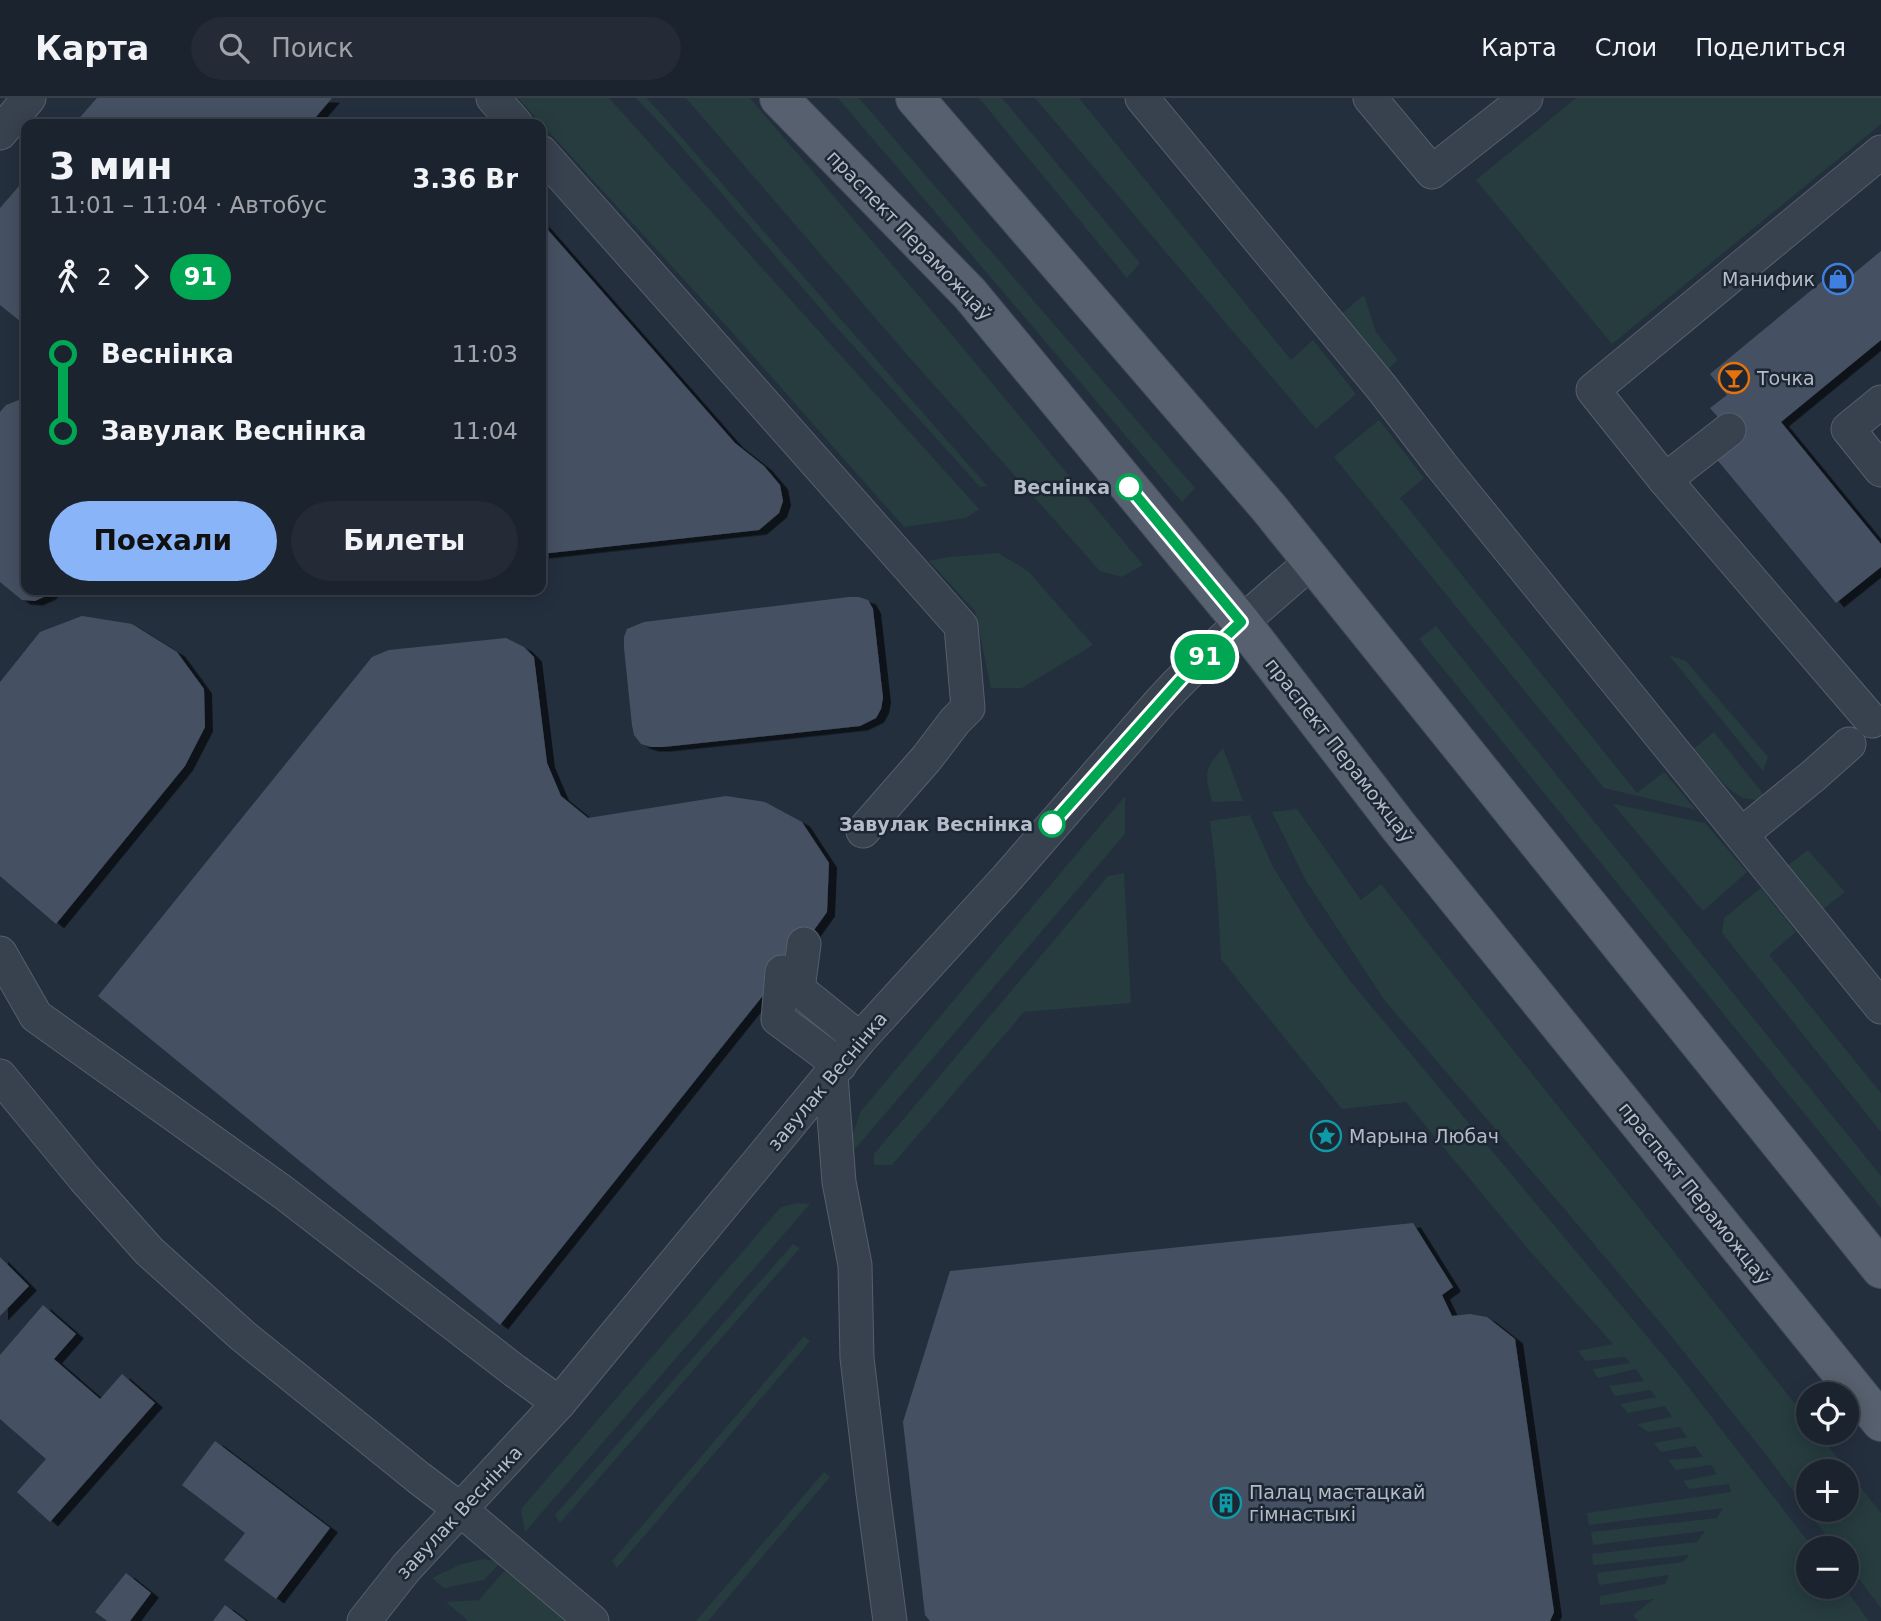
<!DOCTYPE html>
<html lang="ru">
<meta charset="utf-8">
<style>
:root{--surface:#1b232e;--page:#242b36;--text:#f1f3f6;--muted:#a0a4aa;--line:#39404a;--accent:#8ab4f8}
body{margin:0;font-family:"DejaVu Sans",sans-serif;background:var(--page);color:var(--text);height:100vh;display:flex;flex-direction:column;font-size:26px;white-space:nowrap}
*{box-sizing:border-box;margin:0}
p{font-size:23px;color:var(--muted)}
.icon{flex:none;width:38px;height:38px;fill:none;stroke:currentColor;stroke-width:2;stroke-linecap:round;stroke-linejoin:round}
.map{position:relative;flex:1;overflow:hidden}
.panel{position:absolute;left:21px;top:21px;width:525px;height:476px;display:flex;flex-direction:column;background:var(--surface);border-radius:14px;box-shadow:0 4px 18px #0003,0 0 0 2px var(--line)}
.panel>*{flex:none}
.badge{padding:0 14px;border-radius:23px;font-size:24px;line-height:46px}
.controls{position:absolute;left:1796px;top:1284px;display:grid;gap:14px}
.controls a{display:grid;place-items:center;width:63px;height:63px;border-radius:50%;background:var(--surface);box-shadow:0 4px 18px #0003,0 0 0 2px var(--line);font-size:35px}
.map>.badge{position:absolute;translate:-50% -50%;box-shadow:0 0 0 4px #fff}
.legs{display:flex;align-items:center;gap:10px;height:77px;padding:0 28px;font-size:23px}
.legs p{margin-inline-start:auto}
.summary{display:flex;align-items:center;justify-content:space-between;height:119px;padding:0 28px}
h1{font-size:38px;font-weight:700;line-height:52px}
.primary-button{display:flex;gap:14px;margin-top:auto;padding:14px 28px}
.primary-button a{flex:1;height:80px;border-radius:42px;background:var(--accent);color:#111;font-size:28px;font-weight:700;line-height:80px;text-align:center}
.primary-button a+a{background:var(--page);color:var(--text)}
ul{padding:0 28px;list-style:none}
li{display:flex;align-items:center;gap:24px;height:77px;font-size:26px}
li i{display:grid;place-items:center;width:10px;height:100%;margin:0 9px;background:currentColor}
li i::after{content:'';width:18px;height:18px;margin:-9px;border:5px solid;border-radius:50%;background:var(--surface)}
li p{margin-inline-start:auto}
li:first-child i{background:linear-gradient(#0000 50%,currentColor 0)}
li:last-child i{background:linear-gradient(currentColor 50%,#0000 0)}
header{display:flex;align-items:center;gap:42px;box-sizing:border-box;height:98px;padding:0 35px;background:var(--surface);border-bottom:2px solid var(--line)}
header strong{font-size:33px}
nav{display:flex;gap:38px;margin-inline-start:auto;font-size:24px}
.search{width:490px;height:63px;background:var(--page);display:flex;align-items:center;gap:18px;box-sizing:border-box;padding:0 24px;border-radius:38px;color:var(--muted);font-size:26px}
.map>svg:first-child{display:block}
</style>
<header>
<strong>Карта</strong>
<div class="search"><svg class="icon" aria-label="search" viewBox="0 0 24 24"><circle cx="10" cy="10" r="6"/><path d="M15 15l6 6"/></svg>Поиск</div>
<nav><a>Карта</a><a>Слои</a><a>Поделиться</a></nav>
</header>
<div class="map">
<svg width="1881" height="1523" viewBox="0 0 1881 1523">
<defs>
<filter id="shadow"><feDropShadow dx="8" dy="4.5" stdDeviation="0" flood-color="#0009"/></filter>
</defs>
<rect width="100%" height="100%" fill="#242f3e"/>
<g fill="#263c3f" fill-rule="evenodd">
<path d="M518,0H609L979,411L966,420L904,429L731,233Z"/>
<path d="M636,0H647L987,388L980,389L830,222L674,40Z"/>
<path d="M686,0H750L948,232L1143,467L1121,479L1100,473L909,259Z"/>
<path d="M838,0H859L1195,390L1182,404Z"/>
<path d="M979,0H1002L1140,165L1127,180Z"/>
<path d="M1035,0H1079L1291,262L1313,242L1356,296L1316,331Z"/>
<path d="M1576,0H1881V26L1612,246L1476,82Z"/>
<path d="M1364,197L1376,234L1398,262L1385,274L1339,218Z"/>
<path d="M1379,322L1424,380L1400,400L1637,695L1664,674L1696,712L1604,690L1334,359Z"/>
<path d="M998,455L1028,473L1093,547L1022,590H991L975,513L929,463L949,459Z"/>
<path d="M1436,528L1881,1078V1110L1419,541Z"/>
<path d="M1669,557L1686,563L1768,659L1763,673Z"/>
<path d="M1714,634L1764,697L1757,702L1742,700L1728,690L1692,652Z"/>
<path d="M1223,650L1243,703L1212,704C1205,676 1203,673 1223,650Z"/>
<path d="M1125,698V736L855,1051L851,1040L861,1013Z"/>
<path d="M1613,706L1705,725L1747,774L1703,813Z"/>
<path d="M1297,711L1361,802L1381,786L1808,1322V1335H1818L1881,1415V1510L1846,1464V1451H1836L1767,1358L1667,1233L1567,1114L1385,903L1305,781L1272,714ZM1808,1374H1846V1412H1808Z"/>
<path d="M1250,717L1273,769L1311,830L1350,883L1676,1273L1814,1451H1808V1489H1844L1869,1523H1638L1633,1517L1654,1501L1600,1507V1498L1665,1486L1669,1477L1599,1487L1597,1475L1683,1464L1689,1457L1593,1467L1592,1456L1697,1444L1705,1433L1593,1447L1591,1434L1717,1420L1723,1410L1589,1427L1587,1415L1731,1394L1729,1386L1689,1391L1683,1383L1717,1376L1711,1367L1676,1372L1668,1362L1703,1359L1695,1348L1661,1354L1654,1345L1687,1339L1680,1329L1648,1334L1637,1326L1672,1319L1665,1308L1628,1315L1620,1306L1656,1299L1650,1292L1615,1298L1609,1288L1644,1283L1636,1271L1598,1280L1592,1271L1630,1265L1625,1259L1586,1263L1578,1253L1613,1246L1528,1151L1406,1004L1342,1011L1221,861L1216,775L1210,723Z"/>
<path d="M1808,752L1845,794L1822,812L1787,768Z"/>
<path d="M1124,775L1131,905L1024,914L892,1067H874V1056L1108,778Z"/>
<path d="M1761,790L1796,834L1769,857L1881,995V1034L1722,835L1724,820Z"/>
<path d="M798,1105L810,1106L525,1434L521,1411L781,1109Z"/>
<path d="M793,1146L800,1150L560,1425L555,1417Z"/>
<path d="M804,1238L810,1243L617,1470L612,1463Z"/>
<path d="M824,1374L830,1379L708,1523H696Z"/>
<path d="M482,1461L501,1464L484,1482L444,1490L432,1480L459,1467Z"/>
<path d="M504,1473L514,1479L566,1523H468L446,1504L479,1502Z"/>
</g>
<g fill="#455162" filter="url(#shadow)">
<path d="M97,0H332L310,26H74Z"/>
<path d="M26,80V228L0,207V110Z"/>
<path d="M541,124L735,345L764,368L780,387L783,403L779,415L759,432L541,456Z"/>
<path d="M1881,153V242L1781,324L1881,446V469L1836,505L1714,358L1736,340L1710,310L1727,297L1710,276L1837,171L1846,182Z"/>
<path d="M19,302L26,304V492H52L48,497L35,503L22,502L0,484V314L6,307Z"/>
<path d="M849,499H859L868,502L873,511L883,600L881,611L876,620L860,628L663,649H651L641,646L634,637L632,627L624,550V539L627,531L644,524Z"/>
<path d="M82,518L132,526L177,554L204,591L205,629L185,668L56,826L0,778V584L40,534Z"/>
<path d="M506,540L524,549L534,559L547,665L561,698L588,720L726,698L765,704L802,724L829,765L827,814L804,846L500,1227L98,898L372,559L389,552Z"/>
<path d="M1413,1125L1453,1189L1442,1197L1452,1218L1470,1216L1487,1219L1515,1241L1554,1514L1550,1523H930L925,1517L903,1324L950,1173Z"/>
<path d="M0,1159L29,1188L0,1218Z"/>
<path d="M43,1207L76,1236L54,1261L100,1301L122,1276L155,1305L50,1424L17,1394L46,1361L0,1321V1257Z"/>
<path d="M215,1343L330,1430L276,1501L224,1462L245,1435L182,1387Z"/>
<path d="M126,1475L151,1495L130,1523H107L95,1514Z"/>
<path d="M225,1507L246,1523H213Z"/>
</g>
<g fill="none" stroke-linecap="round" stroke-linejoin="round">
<g stroke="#565f6c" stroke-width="35">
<g id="minor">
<path d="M493,0L516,26"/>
<path d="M1142,0L1382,290L1441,367L1881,909"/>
<path d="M1370,0L1432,74L1526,0"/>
<path d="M0,35L29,0"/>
<path d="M541,54L961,528L968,610L955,623L926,661L863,733"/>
<path d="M1881,304L1848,331L1881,372"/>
<path d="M1665,382L1729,332"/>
<path d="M1872,623L1665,382L1593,292L1881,54"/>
<path d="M1742,736L1813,678L1849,646"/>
<path d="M804,846L798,891L860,941"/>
<path d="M0,855L36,918L284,1095L515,1273L559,1305"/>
<path d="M782,874L778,921L840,967"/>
<path d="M0,978L84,1080L149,1153L243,1238L419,1380L461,1412L592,1523"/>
<path d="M831,978L839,1084L855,1167L857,1260L873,1395L890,1523"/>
<path d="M364,1523L406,1470L559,1305L860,941L1007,780L1161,603C1207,553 1260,508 1311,464"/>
</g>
</g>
<g stroke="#414a57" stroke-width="40">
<g id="major">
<path d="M779,0L970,196L1241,524L1399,729L1881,1324"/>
<path d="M915,0L1269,410L1881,1171"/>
</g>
</g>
<use href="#minor" stroke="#38414e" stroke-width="33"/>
<use href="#major" stroke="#56606e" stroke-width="38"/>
</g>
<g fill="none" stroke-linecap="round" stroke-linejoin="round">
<g stroke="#fff" stroke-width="16">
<path id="line-1" d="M1052,726L1184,578L1241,524L1129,389"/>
</g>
<use href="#line-1" stroke="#00a651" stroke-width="10"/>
</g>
<defs>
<g id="shop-ring" transform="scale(1.575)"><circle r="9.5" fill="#1d2633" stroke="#3f7fe0" stroke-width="1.5"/><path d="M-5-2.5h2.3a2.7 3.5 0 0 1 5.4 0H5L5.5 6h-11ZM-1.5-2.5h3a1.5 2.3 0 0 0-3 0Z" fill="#3f7fe0"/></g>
<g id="bar-ring" transform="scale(1.575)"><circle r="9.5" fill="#1d2633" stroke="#e8710a" stroke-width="1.5"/><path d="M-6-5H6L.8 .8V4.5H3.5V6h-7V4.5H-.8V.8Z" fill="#e8710a"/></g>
<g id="sight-ring" transform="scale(1.575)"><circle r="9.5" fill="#1d2633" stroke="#0f9aa8" stroke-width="1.5"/><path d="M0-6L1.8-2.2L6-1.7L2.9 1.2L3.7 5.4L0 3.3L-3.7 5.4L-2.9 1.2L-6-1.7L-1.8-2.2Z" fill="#0f9aa8"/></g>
<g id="building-ring" transform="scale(1.575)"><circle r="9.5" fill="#1d2633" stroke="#0f9aa8" stroke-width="1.5"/><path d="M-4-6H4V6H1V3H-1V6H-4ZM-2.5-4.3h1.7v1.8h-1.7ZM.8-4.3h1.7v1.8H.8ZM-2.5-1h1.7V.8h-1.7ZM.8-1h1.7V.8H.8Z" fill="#0f9aa8"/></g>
</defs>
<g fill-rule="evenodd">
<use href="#shop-ring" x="1838" y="181"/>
<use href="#bar-ring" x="1734" y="280"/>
<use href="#sight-ring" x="1326" y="1038"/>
<use href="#building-ring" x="1226" y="1405"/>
</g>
<g fill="#fff" stroke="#00a651" stroke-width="3.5">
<circle cx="1129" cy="389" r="12"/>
<circle cx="1052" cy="726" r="12"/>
</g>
<g text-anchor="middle" stroke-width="5" stroke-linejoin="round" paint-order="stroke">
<g font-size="19" fill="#b4bcc9" stroke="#1d2633">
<text transform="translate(910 137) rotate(46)" y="7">праспект Пераможцаў</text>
<text transform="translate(1340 652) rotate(52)" y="7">праспект Пераможцаў</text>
<text transform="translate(827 983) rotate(-50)" y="7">завулак Веснінка</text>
<text transform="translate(1695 1095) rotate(51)" y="7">праспект Пераможцаў</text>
<text transform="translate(459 1414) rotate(-47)" y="7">завулак Веснінка</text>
</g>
<g font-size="19" fill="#b4bcc9" stroke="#1d2633" text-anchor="start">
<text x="1815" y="188" text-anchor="end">Манифик</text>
<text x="1757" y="287">Точка</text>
<text x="1349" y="1045">Марына Любач</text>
<text x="1249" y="1401">Палац мастацкай<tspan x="1249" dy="22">гімнастыкі</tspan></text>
</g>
<g font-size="19" font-weight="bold" fill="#b4bcc9" stroke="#1d2633" text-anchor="end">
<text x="1110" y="396">Веснінка</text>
<text x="1033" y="733">Завулак Веснінка</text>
</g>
</g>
</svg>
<div class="controls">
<a><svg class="icon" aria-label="locate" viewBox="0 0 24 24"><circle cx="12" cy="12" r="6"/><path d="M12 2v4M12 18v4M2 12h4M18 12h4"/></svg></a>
<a>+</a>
<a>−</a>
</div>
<b class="badge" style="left:1205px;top:559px;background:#00a651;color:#fff">91</b>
<section class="panel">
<div class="summary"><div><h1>3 мин</h1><p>11:01 – 11:04 · Автобус</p></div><b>3.36 Br</b></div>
<div class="legs"><svg class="icon" aria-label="walk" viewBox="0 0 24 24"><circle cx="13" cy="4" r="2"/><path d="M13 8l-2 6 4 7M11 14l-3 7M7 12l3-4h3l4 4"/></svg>2<svg class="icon" aria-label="forward" viewBox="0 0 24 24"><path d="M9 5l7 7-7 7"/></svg><b class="badge" style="background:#00a651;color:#fff">91</b></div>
<ul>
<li><i style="color:#00a651"></i><b>Веснінка</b><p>11:03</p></li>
<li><i style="color:#00a651"></i><b>Завулак Веснінка</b><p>11:04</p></li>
</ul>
<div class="primary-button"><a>Поехали</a><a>Билеты</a></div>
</section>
</div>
